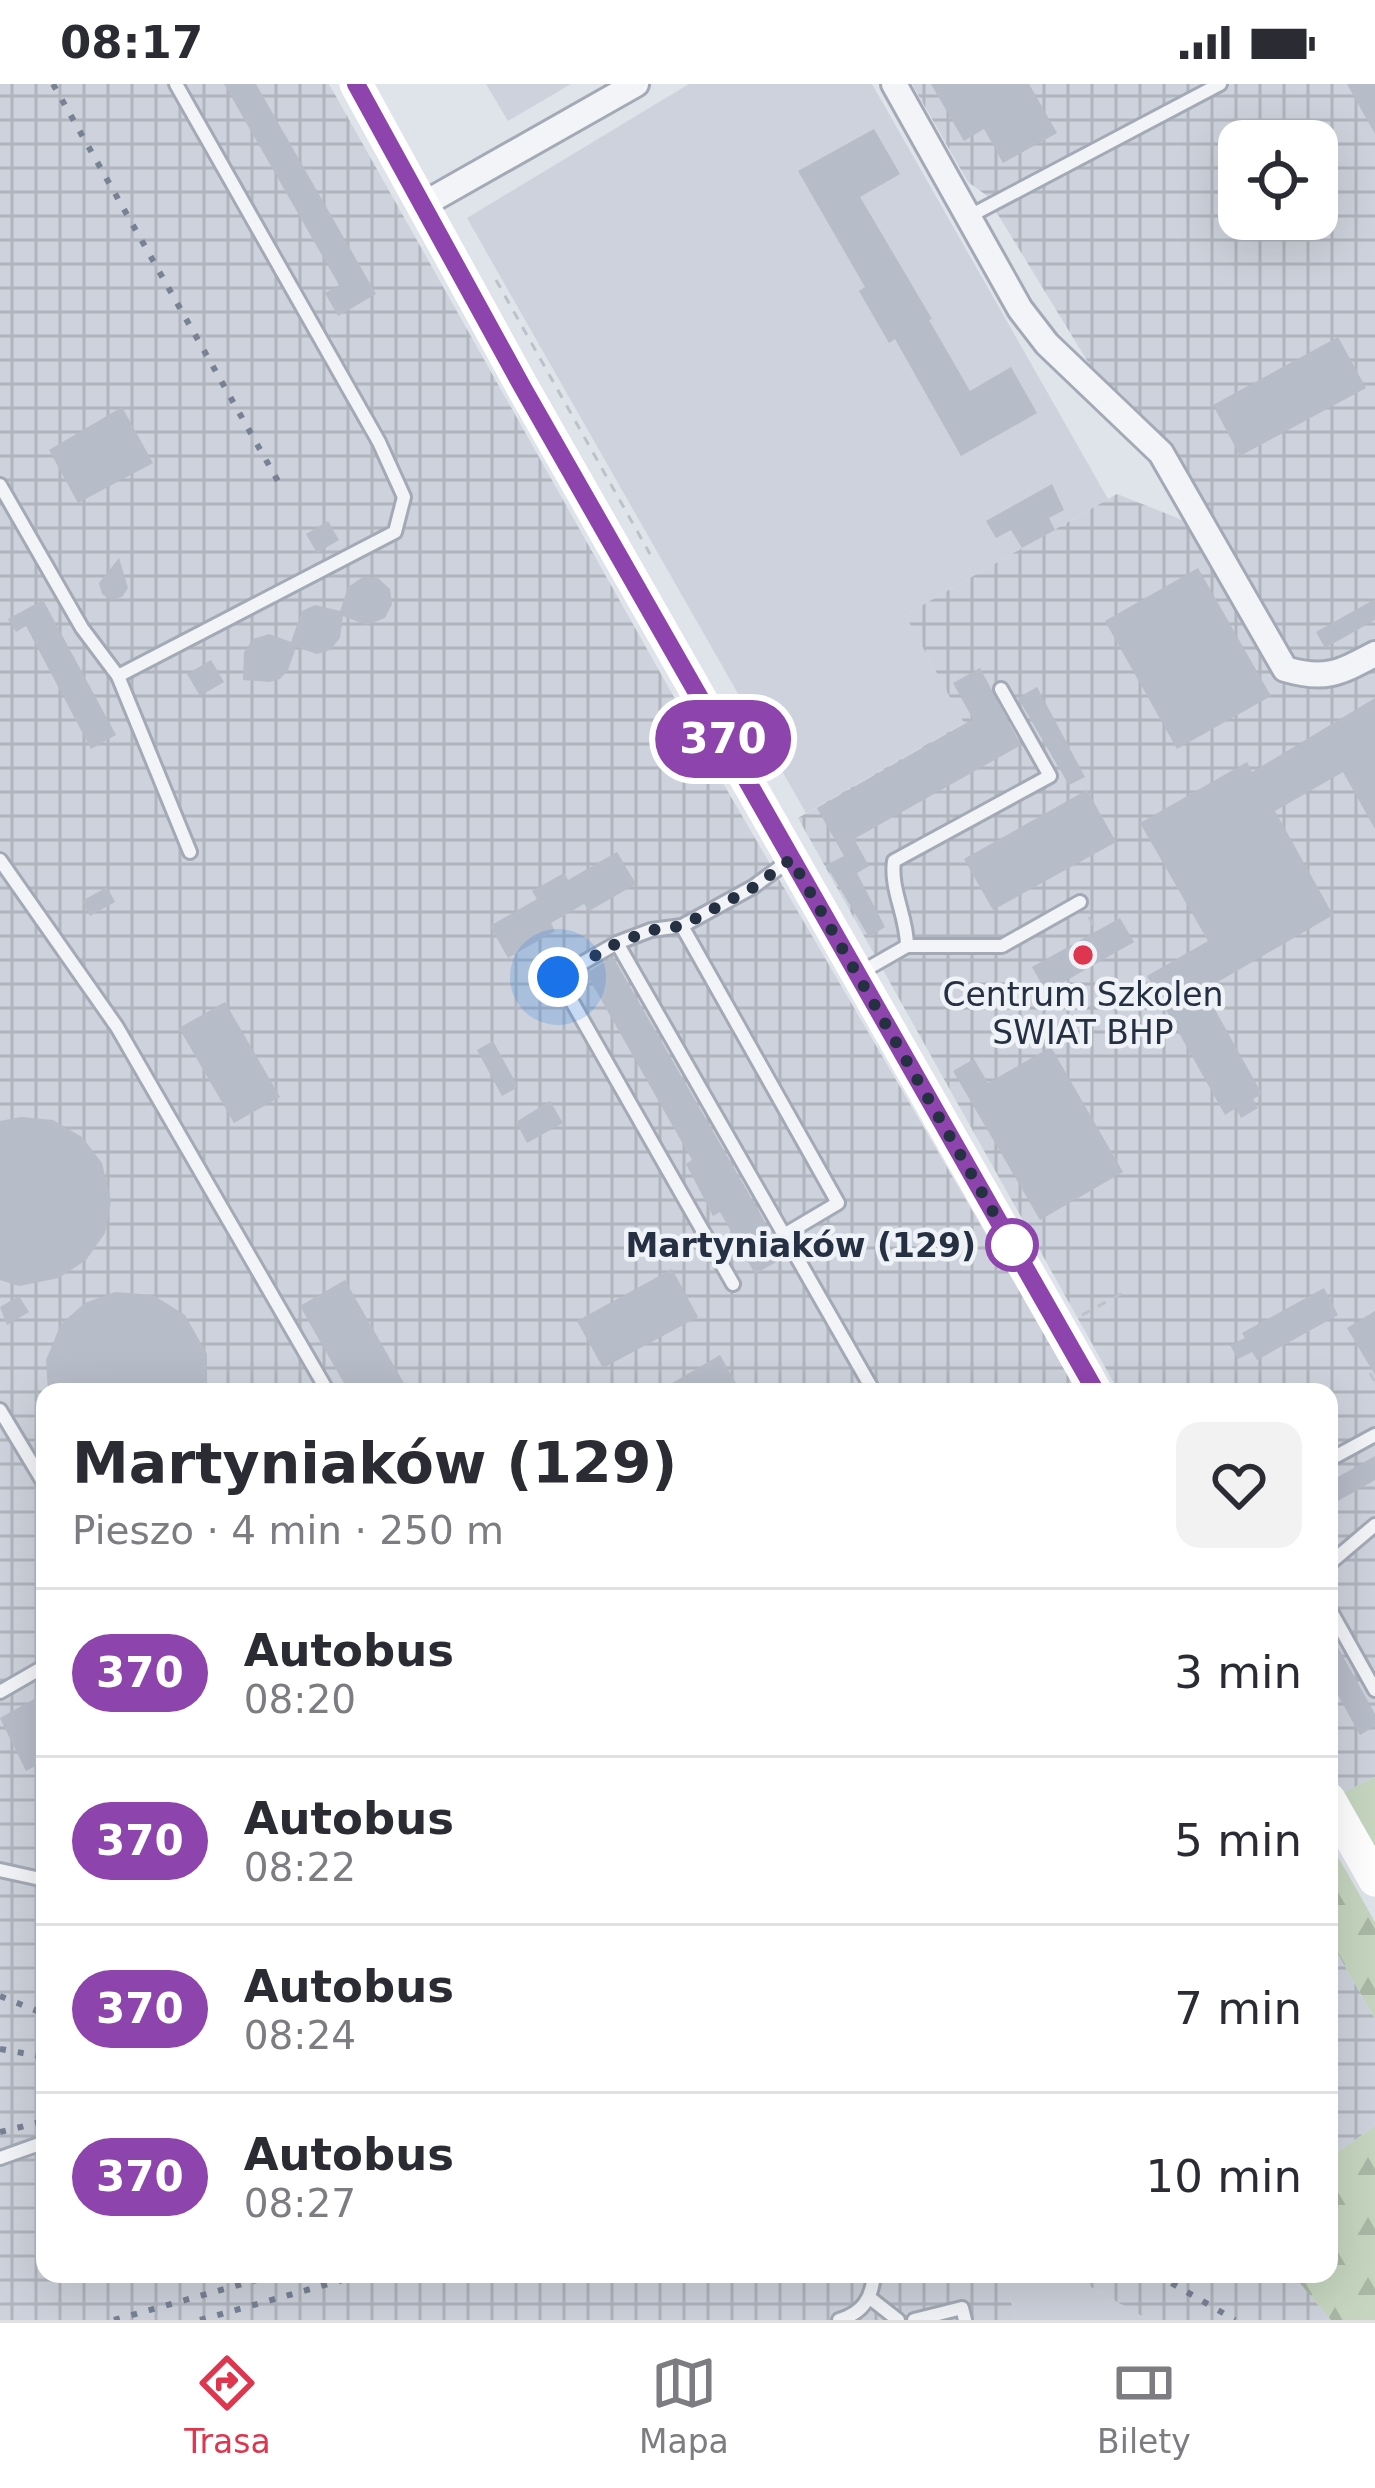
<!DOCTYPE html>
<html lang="pl">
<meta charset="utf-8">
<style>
:root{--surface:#fff;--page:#f2f2f3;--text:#2b2b33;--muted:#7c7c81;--line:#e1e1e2;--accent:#dd364e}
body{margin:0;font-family:"DejaVu Sans",sans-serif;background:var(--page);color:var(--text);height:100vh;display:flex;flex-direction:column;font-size:45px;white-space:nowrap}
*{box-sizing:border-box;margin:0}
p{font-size:39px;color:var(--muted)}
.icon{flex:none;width:66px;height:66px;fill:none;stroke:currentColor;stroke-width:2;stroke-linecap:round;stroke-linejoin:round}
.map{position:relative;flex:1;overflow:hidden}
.panel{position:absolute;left:36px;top:1299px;width:1302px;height:900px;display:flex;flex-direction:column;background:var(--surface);border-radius:24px;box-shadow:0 12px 48px #0002}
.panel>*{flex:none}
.badge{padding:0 24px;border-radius:39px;font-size:42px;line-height:78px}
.tools{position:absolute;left:1218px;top:36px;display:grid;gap:24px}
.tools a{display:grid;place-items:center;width:120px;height:120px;border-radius:24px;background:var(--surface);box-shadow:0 12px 48px #0002;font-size:60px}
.you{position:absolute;width:60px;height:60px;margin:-30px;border:9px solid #fff;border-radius:50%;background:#1a73e8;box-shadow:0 0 0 18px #1a73e833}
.map>.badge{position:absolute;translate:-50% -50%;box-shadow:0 0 0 6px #fff}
.round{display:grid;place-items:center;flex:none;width:126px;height:126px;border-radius:24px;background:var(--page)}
.headline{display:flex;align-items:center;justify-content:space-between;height:204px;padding:0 36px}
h1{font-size:57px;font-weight:700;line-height:90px}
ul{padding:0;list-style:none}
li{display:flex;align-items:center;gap:36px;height:168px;padding:0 36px;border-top:3px solid var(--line)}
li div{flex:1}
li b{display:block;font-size:45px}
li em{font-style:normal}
li .badge{min-width:132px;font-weight:700;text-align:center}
.status{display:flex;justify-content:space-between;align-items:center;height:84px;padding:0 60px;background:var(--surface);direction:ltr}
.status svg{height:33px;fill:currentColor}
.tab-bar{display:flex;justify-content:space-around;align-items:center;height:168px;border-top:3px solid var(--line);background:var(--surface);font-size:33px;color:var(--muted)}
.tab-bar a{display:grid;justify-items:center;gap:6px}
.tab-bar .on{color:var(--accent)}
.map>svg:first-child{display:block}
</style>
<div class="status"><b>08:17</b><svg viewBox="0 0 49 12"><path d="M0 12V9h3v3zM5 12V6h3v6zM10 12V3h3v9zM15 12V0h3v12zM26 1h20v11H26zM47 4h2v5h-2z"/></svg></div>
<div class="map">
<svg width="1375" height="2236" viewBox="0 0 1375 2236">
<defs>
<pattern id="industrial-grid" width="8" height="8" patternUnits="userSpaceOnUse" patternTransform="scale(3)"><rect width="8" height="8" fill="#cdd2dc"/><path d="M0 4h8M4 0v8" fill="none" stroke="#b0b5be"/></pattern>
<pattern id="forest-firs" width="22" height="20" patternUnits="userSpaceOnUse" patternTransform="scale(3)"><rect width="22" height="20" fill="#c5d5bf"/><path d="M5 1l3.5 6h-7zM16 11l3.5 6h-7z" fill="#a9b7a5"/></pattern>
</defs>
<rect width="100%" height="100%" fill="#dfe3ea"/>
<g fill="#cdd2dc">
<path d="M486,0H571L508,37Z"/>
<path d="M689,0H872L1108,415L905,531L964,639L806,729L467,134Z"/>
<path d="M1003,2190H1068L1149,2236H1016Z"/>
</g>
<g fill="url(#industrial-grid)" fill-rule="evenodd">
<path d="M0,0H329L706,670L1078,1308H45V2190H1003L1016,2236H0Z"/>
<path d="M912,0H1375V1693L1343,1709L1329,1684V1308H1119L798,734L964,639L905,531L1117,410L1185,437L986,111L968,98ZM1239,57H1317V135H1239Z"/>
<path d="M1329,1854L1375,1935V2042L1329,2074Z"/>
<path d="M1068,2190H1292L1331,2236H1149Z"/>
</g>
<path fill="#c5d5bf" d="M1375,1693V1762L1343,1709Z"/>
<g fill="url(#forest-firs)">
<path d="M1329,1757L1375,1838V1935L1329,1854Z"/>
<path d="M1375,2042V2236H1331L1292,2190H1329V2074Z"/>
</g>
<g fill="#b6bcc8">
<path d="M224,0H256L376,210L338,232L325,209L339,201Z"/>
<path d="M931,0H1029L1057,49L1003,79L984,45L964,57Z"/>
<path d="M1347,0H1375V50L1357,18Z"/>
<path d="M874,45L900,90L860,113L932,235L929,236L970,307L1011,283L1037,329L961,372L895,255L889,259L859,207L865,203L798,87Z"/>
<path d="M1338,253L1366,304L1240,372L1213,321Z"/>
<path d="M122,323L153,379L78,419L49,366Z"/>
<path d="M1052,400L1064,426L1049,434L1055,446L1022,464L1011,446L996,454L986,437Z"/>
<path d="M328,437L339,456L317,469L306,450Z"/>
<path d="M119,474L128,504L122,513L111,516L102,510L99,499Z"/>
<path d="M1198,484L1271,612L1177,665L1105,537Z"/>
<path d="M363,493L378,494L390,505L392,520L385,534L367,541L343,532L340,554L330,566L317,570L296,563L288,586L280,595L270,598L243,596L244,568L253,555L269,550L291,558L302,527L315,521L340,527L348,503Z"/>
<path d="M1375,515V536L1325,564L1316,548Z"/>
<path d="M43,516L116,651L91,665L26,542L16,548L8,535Z"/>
<path d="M211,576L224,598L200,612L187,590Z"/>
<path d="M980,584L1021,661L854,755L869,782L857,789L885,843L869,853L826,781L844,772L817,724L973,635L953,599Z"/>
<path d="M1037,603L1085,693L1069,701L1018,614Z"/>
<path d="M1375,614V745L1343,688L1275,727L1333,831L1204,906L1262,1010L1253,1015L1258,1024L1241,1034L1236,1024L1225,1031L1147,892L1208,857L1140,739L1247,678L1252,688Z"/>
<path d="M1087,706L1116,758L993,826L964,775Z"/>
<path d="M617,768L636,800L589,827L584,820L551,839L555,847L508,874L490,842L537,815L532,807L564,789L568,796Z"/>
<path d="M107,803L115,818L90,832L82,817Z"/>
<path d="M1120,834L1134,858L1046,908L1032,883Z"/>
<path d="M613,873L785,1173L755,1190L720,1128L713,1132L686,1080L692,1076L586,889Z"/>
<path d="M225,918L280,1013L234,1039L179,944Z"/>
<path d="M493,957L518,1003L502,1012L477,966Z"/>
<path d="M1051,963L1123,1088L1040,1136L953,987L974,975L988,999Z"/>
<path d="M550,1017L563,1039L527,1059L516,1038Z"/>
<path d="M21,1033L53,1036L82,1053L102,1079L111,1117L105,1149L86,1176L59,1194L19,1202L0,1196V1037Z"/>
<path d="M672,1185L698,1233L603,1284L577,1237Z"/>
<path d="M345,1196L354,1212L409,1308H349L309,1238L300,1222Z"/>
<path d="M1324,1204L1338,1231L1257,1276L1252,1268L1238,1275L1230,1261L1245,1254L1242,1249Z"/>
<path d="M115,1208L153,1211L185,1231L207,1270V1308H48L46,1276L61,1240L85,1219Z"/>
<path d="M19,1212L29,1228L7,1241L0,1223Z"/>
<path d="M1375,1227V1291L1347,1244Z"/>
<path d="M720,1271L741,1308H657Z"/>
<path d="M1375,1372V1396L1329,1422V1398Z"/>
<path d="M1329,1547L1375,1630V1642L1360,1651L1329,1595Z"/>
<path d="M45,1609V1677L26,1687L0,1634Z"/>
</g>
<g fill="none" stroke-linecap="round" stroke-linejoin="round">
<g stroke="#a4aab5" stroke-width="18">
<g id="lane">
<path d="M966,134L1220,0"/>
<path d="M0,401L82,544L118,592L190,768"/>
<path d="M118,592L395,448L404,413L379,358L176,0"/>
<path d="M0,776L117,943L328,1308"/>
<path d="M682,842L838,1119L784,1151"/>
<path d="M617,859L874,1308"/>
<path d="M907,862H1002L1080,818"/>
<path d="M858,890L907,862C907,832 890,806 894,777L1050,692L1001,605"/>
<path d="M733,1200L558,893L617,859L651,846L682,842L753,803L791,775"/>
<path d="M0,1326L45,1401"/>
<path d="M1329,1376L1375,1351"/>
<path d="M1329,1480L1375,1441"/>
<path d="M1329,1524L1375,1606"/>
<path d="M0,1608L45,1582"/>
<path d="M0,1786L45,1796"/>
<path d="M0,2074L45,2058"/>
<path d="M870,2214L898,2236"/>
<path d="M839,2236C863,2229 872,2214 874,2190"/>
<path d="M914,2236L962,2224L965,2236"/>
</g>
</g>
<g stroke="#a4aab5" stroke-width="30">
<g id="street">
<path d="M894,0L1020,225L1047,260L1161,369L1285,585C1325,597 1339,589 1375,570"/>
<path d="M424,120L636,0"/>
</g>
</g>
<g stroke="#bdc1c9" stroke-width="3" stroke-dasharray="9 9" stroke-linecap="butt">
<path d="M496,196L650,470"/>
<path d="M1089,833L1097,847"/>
<path d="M1082,1231L1128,1206"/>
<path d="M1370,1289L1375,1298"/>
</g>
<use href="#lane" stroke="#f2f4f8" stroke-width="12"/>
<use href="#street" stroke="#f2f4f8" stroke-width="24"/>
<g stroke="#fff" stroke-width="33">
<path d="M356,0L523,304L1096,1308"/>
<path d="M1329,1715L1375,1796"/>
</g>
<g stroke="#778295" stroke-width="6" stroke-dasharray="6 12" stroke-linecap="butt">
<path d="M53,0L279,399"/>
<path d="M0,1912L45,1930"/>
<path d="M0,1965L45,1973"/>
<path d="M0,2048L45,2037"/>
<path d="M1156,2190L1235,2236"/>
<path d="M114,2236L278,2190"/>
<path d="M200,2236L364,2190"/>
</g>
</g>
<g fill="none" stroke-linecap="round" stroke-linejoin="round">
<g stroke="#fff" stroke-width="27">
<path id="line" d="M356,0L523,304L1096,1308"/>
</g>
<use href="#line" stroke="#8e44ad" stroke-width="18"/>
<path stroke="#263043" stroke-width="12" stroke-dasharray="0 21.6" d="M558,893L617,859L652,846L682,842L754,803L791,775L1020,1175L1012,1161"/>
</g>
<circle fill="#dd364e" stroke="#eff2f7" stroke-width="4.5" cx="1083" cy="871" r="12"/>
<circle fill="#fff" stroke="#8e44ad" stroke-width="6" cx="1012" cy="1161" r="24"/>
<g text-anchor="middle" stroke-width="9" stroke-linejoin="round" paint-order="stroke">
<g font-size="33" fill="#263043" stroke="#eff2f7">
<text x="1083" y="922">Centrum Szkolen<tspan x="1083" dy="38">SWIAT BHP</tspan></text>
</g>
<g font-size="33" font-weight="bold" fill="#263043" stroke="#eff2f7" text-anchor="end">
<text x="976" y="1173">Martyniaków (129)</text>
</g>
</g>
</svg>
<div class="tools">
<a><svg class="icon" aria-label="locate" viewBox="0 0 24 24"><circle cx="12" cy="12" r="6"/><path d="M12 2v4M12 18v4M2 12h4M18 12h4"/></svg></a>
</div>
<div class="you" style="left:558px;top:893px"></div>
<b class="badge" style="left:723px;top:655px;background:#8e44ad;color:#fff">370</b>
<section class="panel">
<div class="headline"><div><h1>Martyniaków (129)</h1><p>Pieszo · 4 min · 250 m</p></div><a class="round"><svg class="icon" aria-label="heart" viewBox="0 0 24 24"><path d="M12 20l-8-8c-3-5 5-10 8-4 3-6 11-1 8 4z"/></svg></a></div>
<ul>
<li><span class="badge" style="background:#8e44ad;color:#fff">370</span><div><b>Autobus</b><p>08:20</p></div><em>3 min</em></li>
<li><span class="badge" style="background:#8e44ad;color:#fff">370</span><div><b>Autobus</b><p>08:22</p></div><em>5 min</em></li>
<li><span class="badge" style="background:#8e44ad;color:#fff">370</span><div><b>Autobus</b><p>08:24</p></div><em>7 min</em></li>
<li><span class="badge" style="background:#8e44ad;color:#fff">370</span><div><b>Autobus</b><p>08:27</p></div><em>10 min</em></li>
</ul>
</section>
</div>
<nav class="tab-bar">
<a class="on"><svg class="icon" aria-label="directions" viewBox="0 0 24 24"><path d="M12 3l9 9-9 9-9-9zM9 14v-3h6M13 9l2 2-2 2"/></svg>Trasa</a>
<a><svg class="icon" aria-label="map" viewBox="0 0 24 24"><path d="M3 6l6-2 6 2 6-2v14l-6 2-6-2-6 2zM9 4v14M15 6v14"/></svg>Mapa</a>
<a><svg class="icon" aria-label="tickets" viewBox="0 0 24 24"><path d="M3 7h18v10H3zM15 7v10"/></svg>Bilety</a>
</nav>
